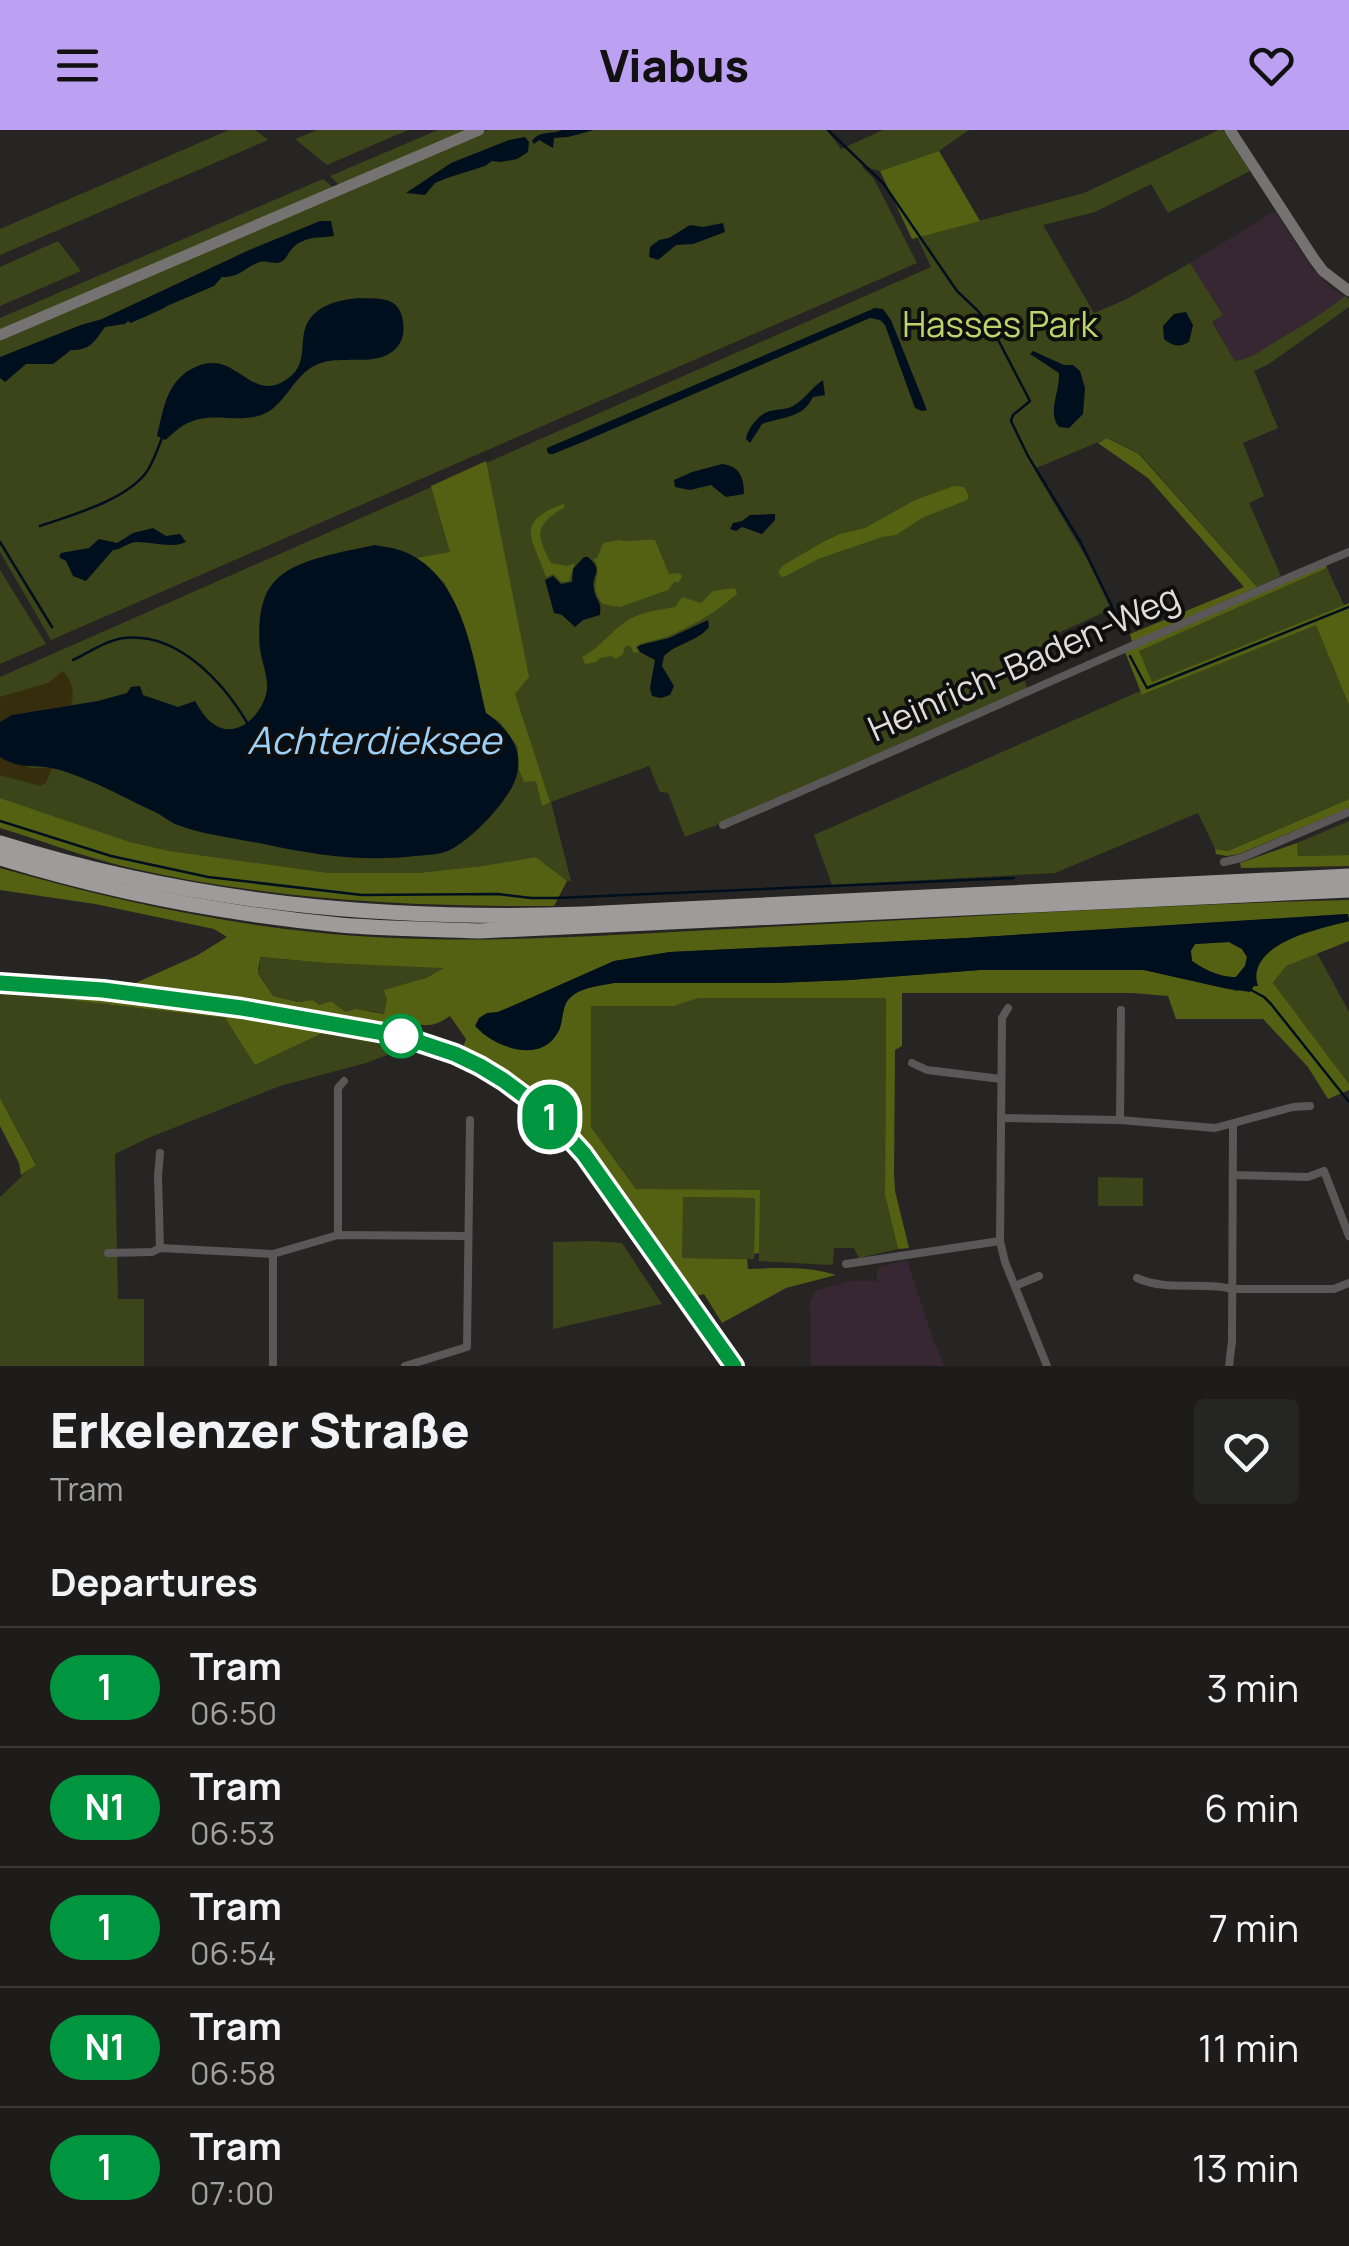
<!DOCTYPE html>
<meta charset="utf-8">
<style>
:root{--surface:#1d1c1a;--page:#252523;--text:#f1f3f6;--muted:#a0a1a2;--line:#3b3a39;--accent:#bca0f2}
body{margin:0;font-family:Manrope,sans-serif;background:var(--page);color:var(--text);height:100vh;display:flex;flex-direction:column;font-size:38px;white-space:nowrap}
*{box-sizing:border-box;margin:0}
p{font-size:32px;color:var(--muted)}
.icon{flex:none;width:55px;height:55px;fill:none;stroke:currentColor;stroke-width:2;stroke-linecap:round;stroke-linejoin:round}
.map{position:relative;height:1236px;overflow:hidden}
.drawer{display:flex;flex-direction:column;background:var(--surface);flex:1}
.drawer>*{flex:none}
.badge{padding:0 20px;border-radius:32px;font-size:35px;line-height:65px}
.map>.badge{position:absolute;translate:-50% -50%;box-shadow:0 0 0 5px #fff}
h2{padding:0 50px;font-size:38px;line-height:90px}
.round{display:grid;place-items:center;flex:none;width:105px;height:105px;border-radius:10px;background:var(--page)}
.headline{display:flex;align-items:center;justify-content:space-between;height:170px;padding:0 50px}
h1{font-size:48px;font-weight:800;line-height:75px}
ul{padding:0;list-style:none}
li{display:flex;align-items:center;gap:30px;height:120px;padding:0 50px;border-top:2px solid var(--line)}
li div{flex:1}
li b{display:block;font-size:38px}
li em{font-style:normal}
li .badge{min-width:110px;font-weight:700;text-align:center}
header{display:flex;justify-content:space-between;align-items:center;height:130px;padding:0 50px;background:var(--accent);color:#111;font-size:45px;font-weight:800}
.map>svg:first-child{display:block}
</style>
<header><svg class="icon" aria-label="menu" viewBox="0 0 24 24"><path d="M4 6h16M4 12h16M4 18h16"/></svg>Viabus<svg class="icon" aria-label="heart" viewBox="0 0 24 24"><path d="M12 20l-8-8c-3-5 5-10 8-4 3-6 11-1 8 4z"/></svg></header>
<div class="map">
<svg width="1349" height="1236" viewBox="0 0 1349 1236">
<rect width="100%" height="100%" fill="#272523"/>
<g fill="#362733">
<path d="M1275,81L1313,139L1331,158L1345,166L1304,196L1260,223L1250,228L1235,231L1212,191L1222,185L1190,133Z"/>
<path d="M907,1130L932,1206L944,1236H811L810,1170L817,1160L850,1151H877V1138Z"/>
</g>
<g fill="#3c4419">
<path d="M229,0H255L268,10L0,125V99Z"/>
<path d="M317,0H408L327,35L295,9Z"/>
<path d="M438,0H470L340,56L330,46Z"/>
<path d="M488,0H827L841,19L883,0H969L939,21L880,41L861,36L874,49L917,133L51,510L0,422V209Z"/>
<path d="M1219,0H1223L1250,41L1168,83L1151,54L1095,82L1043,95L1094,183L1127,169L1190,133L1223,185L1212,192L1235,231C1253,228 1263,219 1278,210C1301,197 1323,183 1345,166L1349,169V177L1269,234L1254,241L1278,298L1243,313L1264,366L1249,373L1281,446L1257,457L1140,324L1108,308L1034,339L1087,429L1111,479L1054,505L1051,513L1016,527L1028,560L756,680L685,707L668,663L660,662L649,636L551,672L571,751H567L536,727L482,736L418,743H329L170,721L130,712L0,668V547L931,137L917,107L1084,63Z"/>
<path d="M323,49L334,58L0,201V188Z"/>
<path d="M58,111L81,141L0,176V137Z"/>
<path d="M1327,438L1344,475L1151,553L1138,520Z"/>
<path d="M0,440L46,514L0,534Z"/>
<path d="M1316,494L1349,575V669L1228,721L1215,719L1198,683L1055,743L832,755L814,705L1140,561L1143,565Z"/>
<path d="M1349,691V725L1298,726L1297,713Z"/>
<path d="M1317,823L1349,882V954L1273,854L1285,836Z"/>
<path d="M259,827L326,833L446,837C429,847 411,856 391,858L385,884L372,881L346,882L331,871L319,875L313,870L299,872L273,866L258,842L260,838Z"/>
<path d="M0,862L225,888L255,935L329,900L343,902V905L396,915L395,922L366,933L280,956L148,1008L115,1024L118,1169H144V1236H0V1067C13,1056 22,1044 36,1034L0,968Z"/>
<path d="M697,868H886L885,1065L898,1119L859,1128L854,1118H834L833,1134L830,1135L759,1131V1060H637L591,997V876H674Z"/>
<path d="M1098,1047L1143,1048V1076H1098Z"/>
<path d="M682,1067L755,1068L754,1129L682,1128Z"/>
<path d="M593,1111L622,1113L662,1174L553,1199V1112Z"/>
</g>
<g fill="#546112" fill-rule="evenodd">
<path d="M939,21L980,91L912,109L880,41Z"/>
<path d="M1107,308L1139,324L1257,457L1132,512L1130,504L1244,457L1148,348L1098,313Z"/>
<path d="M486,331L529,547L515,564L550,672L542,676L536,651L524,652L518,637V617L500,592L486,583L464,499L445,453L417,428L450,422L431,356Z"/>
<path d="M954,356L964,357L969,366L967,370L922,388L896,405L882,407L818,429L786,446L782,447L778,443L782,436L823,412L840,404L865,398L915,370Z"/>
<path d="M563,374L565,377C536,395 534,401 551,433L567,436L575,433L569,451L561,452L554,444L546,447C533,409 513,392 563,374Z"/>
<path d="M619,410C630,413 642,409 655,410L669,444L679,443L682,446L679,452H674L668,460L620,477L602,474C600,470 597,466 596,462C593,449 603,441 593,429L597,428L603,413Z"/>
<path d="M1326,435L1327,438L1139,521L1152,552L1349,473V575L1316,495L1142,565L1125,522Z"/>
<path d="M735,458L737,464C715,483 693,496 666,507C656,511 646,510 636,517L639,522L634,523L630,516H625L623,524L616,529L611,526L600,528L596,532L585,534L582,527C598,519 607,506 621,495C635,483 657,480 675,477L682,467L701,473L713,461Z"/>
<path d="M0,668L130,712L170,721L329,743H418L482,736L536,727L567,751L554,776C411,777 271,770 131,738C87,728 43,711 0,698Z"/>
<path d="M1349,669V678L1239,724L1227,726L1216,724L1215,719L1228,721Z"/>
<path d="M1297,713L1298,726L1349,725V736L1241,738L1240,733Z"/>
<path d="M0,738C102,767 207,791 312,802C450,817 590,806 728,799C935,789 1142,775 1349,770V788L1347,784L966,808L670,822L614,831L517,874L498,882L487,884L482,903L498,913L559,901C562,893 562,885 564,877C569,858 598,856 614,853H775L849,850L980,840H1144L1237,861L1255,850C1259,807 1316,801 1349,791V811L1286,836L1273,853L1349,954V960L1328,969L1308,937L1263,889H1176L1168,866L1133,863H902V916L895,920L894,1044L895,1061L909,1118L898,1119L885,1065L886,868H698L674,876H591V997L636,1059L760,1060L759,1123L754,1124L755,1068L683,1067L682,1128L747,1129L748,1139C777,1138 808,1136 836,1145L786,1158L722,1193L704,1164L689,1168L607,1050L563,993L514,953L461,922L466,909L450,886C431,899 422,897 402,888L378,898L244,875L165,865L0,850V845L131,855L198,825L227,807L214,799L95,774L0,760ZM260,827L326,833L444,838L426,848L384,860L387,870L384,884L356,879L346,882L331,871L319,875L313,870L298,872L273,866L258,843Z"/>
<path d="M1229,812L1242,819L1247,827L1245,836L1236,847C1222,848 1204,840 1192,831L1190,821L1195,814Z"/>
<path d="M0,859L162,874L329,900L255,935L225,888L0,862Z"/>
<path d="M0,968L36,1035L21,1045L19,1033L0,996Z"/>
</g>
<g fill="#352d0c">
<path d="M63,541C72,550 75,563 71,575L12,585L0,592V567L48,553Z"/>
<path d="M0,627L31,638H52L46,653L40,656L0,645Z"/>
</g>
<g fill="#000f1d" fill-rule="evenodd">
<path d="M562,0H594L568,7L554,8L553,18L539,10L534,14L532,11C540,0 551,5 562,0Z"/>
<path d="M525,7L529,12L528,22L517,29L501,32L492,31L485,36L447,48L435,53L425,65L406,63L451,33L509,10Z"/>
<path d="M320,91H331L334,106C323,108 313,106 303,111C288,117 289,128 281,132C273,135 265,129 257,133C242,139 241,147 222,147L214,156L167,176C162,180 139,189 131,193L128,191L125,194L105,197C94,212 91,220 71,220L53,234H26L5,252L0,248V227L81,195L102,189L247,121Z"/>
<path d="M723,93L725,102L693,114L676,115L658,130L649,127L650,117L659,110L669,108L690,95L703,97Z"/>
<path d="M359,168C373,169 393,166 400,181C404,190 405,203 401,211C385,242 342,222 316,235C294,245 287,272 266,283C241,295 214,281 190,292C181,295 173,304 165,310L157,306C164,277 167,248 198,236C204,233 214,232 221,234C246,242 261,271 291,246C305,234 301,218 304,203C309,177 336,170 359,168Z"/>
<path d="M875,178L883,179L891,190L927,280L922,281L915,278L885,195L880,190L870,188L585,311L553,324H549L547,321V318Z"/>
<path d="M1186,182L1193,195L1189,212C1179,218 1172,216 1164,209L1163,196L1174,184Z"/>
<path d="M1033,221L1064,235H1073L1080,241L1085,258L1083,284L1069,298L1059,297C1047,282 1060,262 1059,243L1030,224Z"/>
<path d="M823,250L825,265L813,267C802,289 784,286 762,294L750,313L746,309C747,299 760,283 770,281C777,279 786,280 793,276C804,270 812,257 823,250Z"/>
<path d="M722,334C740,336 744,348 744,364L726,367L711,355L690,360L675,357L674,350L692,342Z"/>
<path d="M775,384V390L762,404L742,397L736,401L730,399L733,393L742,391L750,385Z"/>
<path d="M153,398L166,406L180,404L186,412C170,419 154,412 137,412C126,413 123,419 113,420L86,451L73,446L66,431L59,427L61,423L89,418L99,409L117,413L133,403Z"/>
<path d="M375,415C385,417 396,418 405,422C464,447 473,528 486,583C510,600 527,623 514,653C504,675 468,714 445,722C436,725 424,725 415,726C365,732 313,725 264,714C234,708 203,705 175,694C168,691 162,685 155,682C132,672 111,659 87,650C75,645 63,640 51,638C29,634 22,640 0,627V592L12,585L98,571L127,563L131,557L140,556L143,565L178,577L195,571C200,579 206,590 215,595C237,609 260,586 266,565C270,550 262,534 260,519C258,498 259,468 274,452C295,428 345,422 375,415Z"/>
<path d="M584,427H588C605,442 591,443 594,459C596,472 602,470 600,485L583,490L575,497L562,485L554,483L545,450L553,446L561,454L572,452L573,439Z"/>
<path d="M708,490L709,497C697,512 677,513 664,526L662,536L674,556L670,565L661,568L652,566L650,558L655,530L640,522L637,517L640,515L669,508Z"/>
<path d="M1348,784L1349,791C1321,798 1244,814 1258,856H1254L1250,862L1224,858L1144,840H980L849,850L775,853H614C600,856 581,857 570,868C561,876 564,893 557,904C539,934 494,917 475,896L479,888L487,883L498,882L517,874L614,831L670,822L966,808ZM1229,812L1242,819L1247,827L1245,836L1236,847C1222,848 1203,839 1192,831L1191,821L1195,814Z"/>
</g>
<g fill="none" stroke-linecap="round" stroke-linejoin="round">
<g stroke="#000f1d" stroke-width="2.5">
<path d="M828,0L883,53L957,161L977,180L992,198L1030,271L1013,285L1011,291L1028,326L1081,413L1118,489"/>
<path d="M40,396C72,385 123,371 145,344C153,334 157,320 162,308"/>
<path d="M0,412L52,497"/>
<path d="M1130,526L1147,558L1349,477"/>
<path d="M73,530C88,523 107,510 124,508C178,502 223,552 248,594"/>
<path d="M0,691L111,726L208,747L362,765L498,764L531,768H557L1014,748"/>
<path d="M1251,860L1264,867L1271,874L1349,972"/>
</g>
<g stroke="#595757" stroke-width="8">
<path d="M723,695C932,606 1139,510 1349,422"/>
<path d="M1224,732L1241,728L1349,682"/>
<path d="M1008,878L1002,888L1000,1111L1005,1132L1047,1236"/>
<path d="M912,933L927,940L1001,949"/>
<path d="M1001,988L1120,990L1215,998L1293,977L1310,976"/>
<path d="M1120,990L1121,880"/>
<path d="M1233,1045L1308,1047L1324,1041L1349,1106"/>
<path d="M338,1105V958L344,951"/>
<path d="M160,1118L158,1046L160,1023"/>
<path d="M108,1123L152,1122L160,1118L273,1124L338,1105L468,1106"/>
<path d="M846,1134L1000,1111"/>
<path d="M1137,1148C1168,1162 1201,1151 1233,1159H1334L1349,1153"/>
<path d="M1015,1156L1039,1146"/>
<path d="M273,1236V1124"/>
<path d="M405,1236L467,1217L470,990"/>
<path d="M1229,1236L1232,1211L1233,995"/>
</g>
<g stroke="#757372" stroke-width="11">
<path d="M1230,0L1314,129L1323,141L1349,161"/>
<path d="M0,205L479,0"/>
</g>
<g stroke="#9f9b9a" stroke-width="15">
<path d="M0,713C192,773 383,791 583,784L1349,746"/>
<path d="M0,728C110,762 226,784 340,795C387,799 433,799 479,801L1349,760"/>
</g>
<path stroke="#7e7d7b" stroke-width="2.5" d="M0,853C105,858 208,872 311,890C361,898 414,904 459,926C509,949 549,983 584,1025L734,1236"/>
</g>
<g fill="none" stroke-linecap="round" stroke-linejoin="round">
<g stroke="#fff" stroke-width="22">
<path id="line" d="M0,853L103,860L242,878L401,906L455,924L480,936L503,950L546,982L584,1024L734,1236"/>
</g>
<use href="#line" stroke="#009640" stroke-width="15"/>
</g>
<circle fill="#fff" stroke="#009640" stroke-width="5" cx="401" cy="906" r="20"/>
<g text-anchor="middle" stroke-width="8" stroke-linejoin="round" paint-order="stroke">
<g font-size="35" fill="#bdd36c" stroke="#0f0e0e">
<text x="1000" y="207">Hasses Park</text>
</g>
<g font-size="35" fill="#dedddc" stroke="#0f0e0e">
<text transform="translate(1024 533) rotate(-24)" y="12">Heinrich-Baden-Weg</text>
</g>
<g font-size="38" font-style="italic" fill="#9bd0f8" stroke="#0f0e0e">
<text x="374" y="624">Achterdieksee</text>
</g>
</g>
</svg>
<b class="badge" style="left:550px;top:987px;background:#009640;color:#fff">1</b>
</div>
<section class="drawer">
<div class="headline"><div><h1>Erkelenzer Straße</h1><p>Tram</p></div><a class="round"><svg class="icon" aria-label="heart" viewBox="0 0 24 24"><path d="M12 20l-8-8c-3-5 5-10 8-4 3-6 11-1 8 4z"/></svg></a></div>
<h2>Departures</h2>
<ul>
<li><span class="badge" style="background:#009640;color:#fff">1</span><div><b>Tram</b><p>06:50</p></div><em>3 min</em></li>
<li><span class="badge" style="background:#009640;color:#fff">N1</span><div><b>Tram</b><p>06:53</p></div><em>6 min</em></li>
<li><span class="badge" style="background:#009640;color:#fff">1</span><div><b>Tram</b><p>06:54</p></div><em>7 min</em></li>
<li><span class="badge" style="background:#009640;color:#fff">N1</span><div><b>Tram</b><p>06:58</p></div><em>11 min</em></li>
<li><span class="badge" style="background:#009640;color:#fff">1</span><div><b>Tram</b><p>07:00</p></div><em>13 min</em></li>
</ul>
</section>
